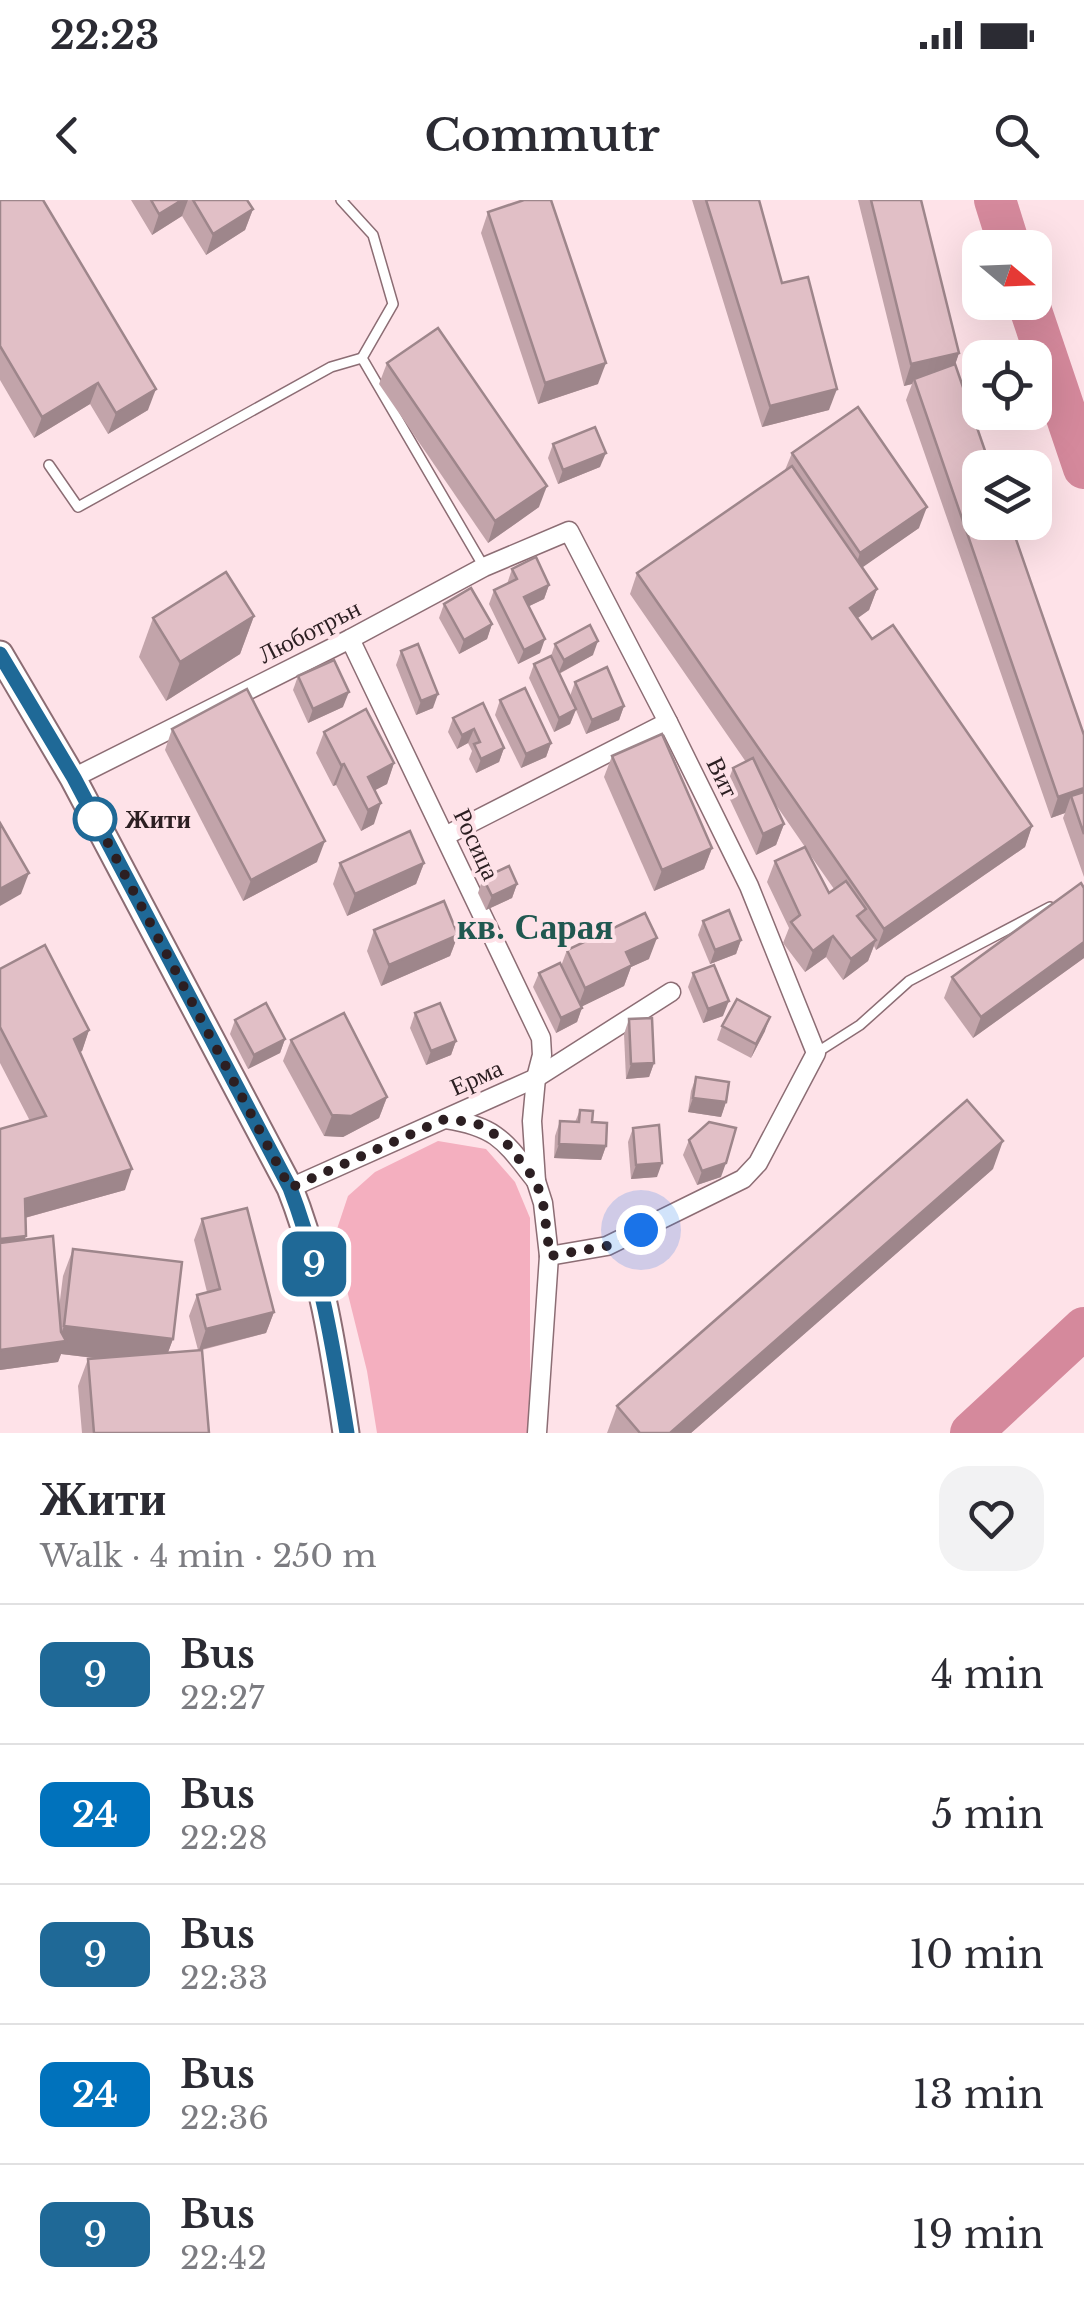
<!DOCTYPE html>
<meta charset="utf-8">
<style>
:root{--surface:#fff;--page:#f2f2f3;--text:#2b2b33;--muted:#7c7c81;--line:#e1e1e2}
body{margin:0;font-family:"Libre Baskerville",serif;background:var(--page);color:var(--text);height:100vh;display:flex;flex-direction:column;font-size:38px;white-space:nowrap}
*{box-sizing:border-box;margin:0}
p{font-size:32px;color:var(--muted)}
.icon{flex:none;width:55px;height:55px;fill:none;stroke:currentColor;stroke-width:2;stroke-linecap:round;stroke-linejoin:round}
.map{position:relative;height:1233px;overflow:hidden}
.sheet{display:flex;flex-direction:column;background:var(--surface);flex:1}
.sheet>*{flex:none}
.badge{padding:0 20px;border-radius:15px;font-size:35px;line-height:65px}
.needle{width:65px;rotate:109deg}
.fabs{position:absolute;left:962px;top:30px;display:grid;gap:20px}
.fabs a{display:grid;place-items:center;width:90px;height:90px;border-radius:20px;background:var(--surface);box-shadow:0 10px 40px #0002;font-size:50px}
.you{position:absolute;width:50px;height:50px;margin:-25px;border:8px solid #fff;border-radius:50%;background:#1a73e8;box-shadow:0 0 0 15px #1a73e833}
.map>.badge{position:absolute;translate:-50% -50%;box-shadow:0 0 0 5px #fff}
.round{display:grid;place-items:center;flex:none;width:105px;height:105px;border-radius:30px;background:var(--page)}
.overview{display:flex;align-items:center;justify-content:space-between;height:170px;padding:0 40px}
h1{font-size:48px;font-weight:600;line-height:75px}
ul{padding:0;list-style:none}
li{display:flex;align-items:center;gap:30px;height:140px;padding:0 40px;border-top:2px solid var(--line)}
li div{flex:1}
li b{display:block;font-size:38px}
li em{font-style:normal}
li .badge{min-width:110px;font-weight:700;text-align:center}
.status{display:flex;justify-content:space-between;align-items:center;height:70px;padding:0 50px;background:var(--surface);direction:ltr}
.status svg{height:28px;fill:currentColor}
header{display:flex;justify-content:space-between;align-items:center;height:130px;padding:0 40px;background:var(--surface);font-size:45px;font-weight:600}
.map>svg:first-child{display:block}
</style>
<div class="status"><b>22:23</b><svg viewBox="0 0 49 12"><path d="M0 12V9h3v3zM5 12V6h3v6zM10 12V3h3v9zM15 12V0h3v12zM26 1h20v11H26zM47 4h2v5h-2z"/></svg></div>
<header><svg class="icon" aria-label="back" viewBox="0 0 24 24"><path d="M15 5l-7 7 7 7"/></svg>Commutr<svg class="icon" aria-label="search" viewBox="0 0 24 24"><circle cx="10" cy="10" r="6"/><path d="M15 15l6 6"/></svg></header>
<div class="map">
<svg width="1084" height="1233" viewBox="0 0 1084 1233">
<rect width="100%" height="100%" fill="#fee2e8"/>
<path fill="#f4afbf" d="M438,941L486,949L515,982L530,1018V1203L527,1233H377L367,1171L334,1038L348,996L375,972Z"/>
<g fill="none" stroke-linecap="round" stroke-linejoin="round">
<g stroke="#d5899c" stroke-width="42">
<path d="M995,0L1010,48"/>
<path d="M1028,102L1084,268"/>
<path d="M971,1233L1084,1128"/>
</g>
<g stroke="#8c6d74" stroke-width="12">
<g id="lane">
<path d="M341,0L373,35L393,104L362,158L484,367"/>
<path d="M49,265L78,307L331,167L362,158"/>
<path d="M816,853L860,825L909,781L1050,707"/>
</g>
</g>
<g stroke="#8c6d74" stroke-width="21">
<g id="street">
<path d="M350,439L541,838L542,855L536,878L532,921L536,981L543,1003L549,1056L537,1233"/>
<path d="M73,578L350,439L484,367L569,331L668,522L749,686L816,853L758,963L743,979L607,1046L549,1056"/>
<path d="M445,636L668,522"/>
<path d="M446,919C498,927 505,942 536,981"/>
<path d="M290,988L536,878L671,792"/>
</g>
</g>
<g stroke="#8c6d74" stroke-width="29">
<path id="secondary" d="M0,454L73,578L290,988C321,1066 334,1151 346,1233"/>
</g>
<use href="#lane" stroke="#fff" stroke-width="9"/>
<use href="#street" stroke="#fff" stroke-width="18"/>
<use href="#secondary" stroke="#fff" stroke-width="25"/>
</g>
<g fill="#c2a4aa" fill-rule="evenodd">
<path d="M0,0L148,210L108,234L90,204L34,238L0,180Z"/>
<path d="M131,0H247L253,9L245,30L206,55L182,16L152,35Z"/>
<path d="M692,0H759L782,83L829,210L762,227Z"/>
<path d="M858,0H921L959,153L955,164L1084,535V677L1063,618L1065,613L1051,618L906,200L912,184L904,186Z"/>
<path d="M488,12L598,184L538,204L481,33Z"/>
<path d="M387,163L539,307L488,343L379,184Z"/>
<path d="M553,244L600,267L558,284L548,258Z"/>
<path d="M792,253L919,328L862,367L877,389L869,410L858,418L872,439L1032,626L1025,647L876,750L874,746L868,761L843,780L826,757L805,772L783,743L789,728L767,682L775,661L805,647L774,602L784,624L776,645L756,655L725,589L733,568L746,562L630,394L637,373L785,270ZM806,649L834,689L829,693Z"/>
<path d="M512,369L549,385L544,399L529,406L540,453L518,464L489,404L494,390L507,384Z"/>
<path d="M444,404L492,424L487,439L459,454L439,418Z"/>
<path d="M254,416L240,454L166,501L139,457L153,418Z"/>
<path d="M555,444L593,455L559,474L570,496L575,482L624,506L619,520L586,534L576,510L570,524L554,532L529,478L534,464L551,456Z"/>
<path d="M401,451L433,508L416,515L396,465Z"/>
<path d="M298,476L343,507L308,523L293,490Z"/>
<path d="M500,500L551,543L546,557L521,568L495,515Z"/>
<path d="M453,518L504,548L499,562L476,573L469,559L472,551L468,543L457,549L448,532Z"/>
<path d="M172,529L317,662L243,701L165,550Z"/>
<path d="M324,532L394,563L387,584L375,590L374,624L361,631L336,585L333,586L316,553Z"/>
<path d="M612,556L712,648L704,669L654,691L604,577Z"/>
<path d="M340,663H424L416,684L347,716L333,684Z"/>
<path d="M483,678L517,684L512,698L486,710L478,693Z"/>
<path d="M1084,688V758L973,838L944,798L952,777Z"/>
<path d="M703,721L741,740L736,754L710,764L698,735Z"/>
<path d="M374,730L458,735L450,756L381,786L367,751Z"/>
<path d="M567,750L649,759L631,767L624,786L582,806L577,822L556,833L533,787L539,773L561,766Z"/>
<path d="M0,769L89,830L82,851L80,852L125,990L25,1018L24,1040L59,1108L63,1076L73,1049L173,1139L168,1152L198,1150L189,1116L197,1095L207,1092L194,1040L202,1019L274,1112L266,1133L202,1150L209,1233H82L78,1186L88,1159L94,1158L61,1154L58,1162L0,1170V929L30,921L0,863Z"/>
<path d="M693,773L723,816L703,823L688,787Z"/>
<path d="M415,813L456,841L451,855L426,865L410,828Z"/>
<path d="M629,819L654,863L649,877L626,879L624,834Z"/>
<path d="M235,820L285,839L280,853L248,869L230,834Z"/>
<path d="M722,826L765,831L751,858L717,840Z"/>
<path d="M291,840L387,897L379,918L343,937L324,936L283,861Z"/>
<path d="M696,877L726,902L721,917L688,912L691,891Z"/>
<path d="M580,910L592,922L606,946L601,960L554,958L555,936L560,921L575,922Z"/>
<path d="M633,928L657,977L631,979L628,942Z"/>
<path d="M689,940L721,977L697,985L683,955Z"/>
<path d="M993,969L691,1233H607L617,1206Z"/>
</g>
<g fill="#9e868b">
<path d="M182,0H188L182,16L152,35L159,14Z"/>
<path d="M253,9L245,30L206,55L213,34Z"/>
<path d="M959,153L952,174L914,179L912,184L904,186L911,164Z"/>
<path d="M606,163L598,184L538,204L545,183Z"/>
<path d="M98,183L90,204L34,238L42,217Z"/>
<path d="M156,189L148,210L108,234L116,213Z"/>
<path d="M837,189L829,210L762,227L770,206Z"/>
<path d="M606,253L600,267L558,284L563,270Z"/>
<path d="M547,286L539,307L488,343L495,321Z"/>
<path d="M927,307L919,328L853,374L860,353Z"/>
<path d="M549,385L544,399L519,411L524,397Z"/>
<path d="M877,389L869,410L842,429L850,408Z"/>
<path d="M254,416L240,454L166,501L180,462Z"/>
<path d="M492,424L487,439L459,454L464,440Z"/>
<path d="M545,439L540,453L518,464L524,450Z"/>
<path d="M598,441L593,455L558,474L564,460Z"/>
<path d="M349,492L343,507L308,523L313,509Z"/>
<path d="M438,494L433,508L416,515L421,501Z"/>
<path d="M624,506L619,520L586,534L592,520Z"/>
<path d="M576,509L570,524L554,532L559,518Z"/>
<path d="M474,529L468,543L457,549L462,535Z"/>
<path d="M551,543L546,557L521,568L526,554Z"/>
<path d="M504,548L499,562L476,573L481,559Z"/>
<path d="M394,563L387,584L360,598L368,577Z"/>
<path d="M344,564L336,585L333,586L341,565Z"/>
<path d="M1084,588V606L1071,596L1065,613L1051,618L1058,597Z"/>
<path d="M381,603L374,624L361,631L368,610Z"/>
<path d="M784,624L776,645L756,655L763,634Z"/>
<path d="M1032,626L1025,647L876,750L884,729Z"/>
<path d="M325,641L317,662L243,701L251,680Z"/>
<path d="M712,648L704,669L654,691L662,670Z"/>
<path d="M424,663L416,684L347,716L355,694Z"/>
<path d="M29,673L21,694L0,706V689Z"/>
<path d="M517,684L512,698L486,710L492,696Z"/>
<path d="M458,735L450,756L381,786L389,765Z"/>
<path d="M833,736L826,757L805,772L813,751Z"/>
<path d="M657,738L649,759L631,767L624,786L577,809L585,788L626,752Z"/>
<path d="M741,740L736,754L710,764L715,750Z"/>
<path d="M876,740L868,761L843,780L851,759Z"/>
<path d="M1084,742V758L973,838L981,817Z"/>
<path d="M729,801L723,816L703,823L708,809Z"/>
<path d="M582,808L577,822L556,833L561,818Z"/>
<path d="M770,817L765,831L751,858L756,844Z"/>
<path d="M89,830L82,851L66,860L74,839Z"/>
<path d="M285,839L280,853L248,869L254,855Z"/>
<path d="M456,841L451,855L426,865L431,851Z"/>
<path d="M654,863L649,877L626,879L631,864Z"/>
<path d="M387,897L379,918L343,937L324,936L332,915Z"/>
<path d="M693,898L726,902L721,917L688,912Z"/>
<path d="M1003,941L993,969L691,1233H670Z"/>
<path d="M559,944L606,946L601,960L554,958Z"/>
<path d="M662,963L657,977L631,979L636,965Z"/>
<path d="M726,963L721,977L697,985L702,971Z"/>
<path d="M132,969L125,990L17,1020L25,999Z"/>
<path d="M26,1036L18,1058L0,1059V1039Z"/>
<path d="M274,1112L266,1133L199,1150L206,1129Z"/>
<path d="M64,1126L173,1139L163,1166L61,1154L58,1162L0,1170V1150L58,1142Z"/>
</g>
<g fill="#e1bfc6" stroke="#9e868b" stroke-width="2.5">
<path d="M0,0H43L156,189L116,213L98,183L42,217L0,146Z"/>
<path d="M151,0H182L159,14Z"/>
<path d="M193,0H247L253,9L213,34Z"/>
<path d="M524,0H551L606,163L545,183L488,12Z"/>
<path d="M706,0H759L782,83L808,77L837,189L770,206Z"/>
<path d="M871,0H921L959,153L911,164Z"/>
<path d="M438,128L547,286L495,321L387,163Z"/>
<path d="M955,164L991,268H980V322H1010L1084,535V588L1058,597L914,179Z"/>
<path d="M858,207L927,307L860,353L792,253Z"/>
<path d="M595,227L606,253L563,270L553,244Z"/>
<path d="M792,266L877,389L850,408L872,439L893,425L1032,626L884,729L637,373Z"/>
<path d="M536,357L549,385L524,397L545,439L524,450L494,390L517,379L512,369Z"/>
<path d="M226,372L254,416L180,462L153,418Z"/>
<path d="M471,388L492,424L464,440L444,404Z"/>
<path d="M590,425L598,441L564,460L555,444Z"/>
<path d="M418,444L438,494L421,501L401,451Z"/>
<path d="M551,456L576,509L559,518L534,464Z"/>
<path d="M334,460L349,492L313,509L298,476Z"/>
<path d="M607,467L624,506L592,520L575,482Z"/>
<path d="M525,488L551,543L526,554L500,500Z"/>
<path d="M247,489L325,641L251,680L172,529Z"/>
<path d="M483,503L504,548L481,559L474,544L480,542L474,529L462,535L453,518Z"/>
<path d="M366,509L394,563L368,577L381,603L368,610L344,564L341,565L324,532Z"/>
<path d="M662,534L712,648L662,670L612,556Z"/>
<path d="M753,558L784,624L763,634L733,568Z"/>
<path d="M1084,592V634L1071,596Z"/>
<path d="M0,623L29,673L0,689Z"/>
<path d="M410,631L424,663L355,694L340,663Z"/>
<path d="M805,647L829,693L846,681L866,709L857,716L876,740L851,759L833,736L813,751L791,722L800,715L775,661Z"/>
<path d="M509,666L517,684L492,696L483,678Z"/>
<path d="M1081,683L1084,688V742L981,817L952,777Z"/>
<path d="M444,701L458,735L389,765L374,730Z"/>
<path d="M729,710L741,740L715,750L703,721Z"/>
<path d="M645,713L657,738L626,752L632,765L585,788L567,750Z"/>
<path d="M45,745L89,830L74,839L132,969L25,999L26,1036L0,1039V929L46,916L0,827V769Z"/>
<path d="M560,763L582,808L561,818L539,773Z"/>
<path d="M714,765L729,801L708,809L693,773Z"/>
<path d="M737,799L770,817L756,844L722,826Z"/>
<path d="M266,803L285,839L254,855L235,820Z"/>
<path d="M440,803L456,841L431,851L415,813Z"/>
<path d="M344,813L387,897L351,916L332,915L291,840Z"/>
<path d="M652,818L654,863L631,864L629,819Z"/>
<path d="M696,877L729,882L726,902L693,898Z"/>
<path d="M967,900L1003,941L670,1233H640L617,1206Z"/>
<path d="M580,910L593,911L592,922L607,923L606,946L559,944L560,921L579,922Z"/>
<path d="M709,922L736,928L726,963L702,971L689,940Z"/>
<path d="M659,925L662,963L636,965L633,928Z"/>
<path d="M247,1008L274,1112L206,1129L197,1095L220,1089L202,1019Z"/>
<path d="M53,1036L61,1132L66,1141L0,1150V1043Z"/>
<path d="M73,1049L182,1062L173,1139L64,1126Z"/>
<path d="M202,1150L209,1233H94L88,1159Z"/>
</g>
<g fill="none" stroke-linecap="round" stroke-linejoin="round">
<g stroke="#fff" stroke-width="22">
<path id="line" d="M0,454L74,578L290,988C320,1066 334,1151 347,1233"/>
</g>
<use href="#line" stroke="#1f6997" stroke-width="15"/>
<path stroke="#2c1f22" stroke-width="10" stroke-dasharray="0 18" d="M95,619L89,607L290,988L445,919L476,923L504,940L536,981L543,1003L550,1056L607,1046L641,1030"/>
</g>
<circle fill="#fff" stroke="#1f6997" stroke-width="5" cx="95" cy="619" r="20"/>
<g text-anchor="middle" stroke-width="8" stroke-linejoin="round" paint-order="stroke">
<g font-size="25" fill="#2c1f22" stroke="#fee2e8">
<text transform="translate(309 431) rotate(-27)" y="9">Люботрън</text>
<text transform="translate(723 577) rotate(64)" y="9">Вит</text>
<text transform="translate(477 644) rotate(65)" y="9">Росица</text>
<text transform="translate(476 877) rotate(-24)" y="9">Ерма</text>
</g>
<g font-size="25" font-weight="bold" fill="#2c1f22" stroke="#fee2e8" text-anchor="start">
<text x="125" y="628">Жити</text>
</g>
<g font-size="35" font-weight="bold" fill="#205850" stroke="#fee2e8">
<text x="535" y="739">кв. Сарая</text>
</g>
</g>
</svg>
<div class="fabs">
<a><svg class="needle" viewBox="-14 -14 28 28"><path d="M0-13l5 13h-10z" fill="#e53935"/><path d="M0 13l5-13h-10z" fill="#7c7c81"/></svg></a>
<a><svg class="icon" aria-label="locate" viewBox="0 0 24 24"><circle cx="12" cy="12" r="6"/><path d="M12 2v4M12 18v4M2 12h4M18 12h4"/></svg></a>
<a><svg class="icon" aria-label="layers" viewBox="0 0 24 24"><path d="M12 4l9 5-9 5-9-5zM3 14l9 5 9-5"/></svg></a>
</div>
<div class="you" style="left:641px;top:1030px"></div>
<b class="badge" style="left:314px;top:1064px;background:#1f6997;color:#fff">9</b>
</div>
<section class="sheet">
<div class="overview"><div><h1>Жити</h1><p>Walk · 4 min · 250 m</p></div><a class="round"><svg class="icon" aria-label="heart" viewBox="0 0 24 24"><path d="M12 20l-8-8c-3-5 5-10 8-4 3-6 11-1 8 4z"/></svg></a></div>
<ul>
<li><span class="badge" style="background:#1f6997;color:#fff">9</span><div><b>Bus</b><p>22:27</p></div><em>4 min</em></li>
<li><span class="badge" style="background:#0072bc;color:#fff">24</span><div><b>Bus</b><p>22:28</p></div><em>5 min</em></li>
<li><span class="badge" style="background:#1f6997;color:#fff">9</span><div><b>Bus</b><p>22:33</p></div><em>10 min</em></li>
<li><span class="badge" style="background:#0072bc;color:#fff">24</span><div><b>Bus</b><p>22:36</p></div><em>13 min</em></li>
<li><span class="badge" style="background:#1f6997;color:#fff">9</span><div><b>Bus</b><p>22:42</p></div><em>19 min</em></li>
</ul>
</section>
